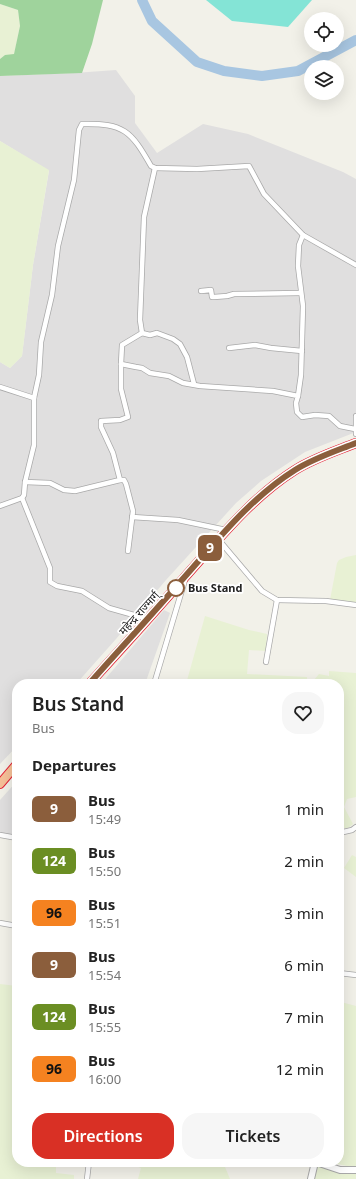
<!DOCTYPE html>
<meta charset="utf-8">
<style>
:root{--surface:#fff;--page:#f6f6f6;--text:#222;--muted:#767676;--accent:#d93025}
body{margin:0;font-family:"Noto Sans","Noto Sans Devanagari",sans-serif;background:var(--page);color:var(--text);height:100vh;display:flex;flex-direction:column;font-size:15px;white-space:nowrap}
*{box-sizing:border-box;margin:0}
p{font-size:13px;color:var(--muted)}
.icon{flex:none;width:22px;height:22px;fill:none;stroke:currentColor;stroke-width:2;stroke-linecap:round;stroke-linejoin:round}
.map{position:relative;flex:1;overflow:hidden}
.side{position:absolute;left:12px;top:679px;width:332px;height:488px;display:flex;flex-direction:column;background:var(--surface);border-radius:16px;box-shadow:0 4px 16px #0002}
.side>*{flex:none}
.badge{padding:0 8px;border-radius:6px;font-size:14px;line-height:26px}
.fabs{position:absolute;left:304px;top:12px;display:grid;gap:8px}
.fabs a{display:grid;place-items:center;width:40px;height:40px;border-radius:50%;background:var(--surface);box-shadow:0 4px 16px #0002;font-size:20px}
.map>.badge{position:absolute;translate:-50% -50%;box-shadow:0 0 0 2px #fff}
h2{padding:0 20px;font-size:15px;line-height:36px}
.round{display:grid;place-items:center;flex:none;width:42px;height:42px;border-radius:16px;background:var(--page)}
.head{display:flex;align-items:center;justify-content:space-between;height:68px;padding:0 20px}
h1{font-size:19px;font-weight:600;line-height:30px}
.cta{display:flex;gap:8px;margin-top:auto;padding:8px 20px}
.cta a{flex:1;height:46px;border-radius:16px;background:var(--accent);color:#fff;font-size:16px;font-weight:600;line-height:46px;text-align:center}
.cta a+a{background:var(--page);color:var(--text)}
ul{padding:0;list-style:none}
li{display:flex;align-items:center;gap:12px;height:52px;padding:0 20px}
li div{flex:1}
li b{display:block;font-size:15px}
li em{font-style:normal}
li .badge{min-width:44px;font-weight:700;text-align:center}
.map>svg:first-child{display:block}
</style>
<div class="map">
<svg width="356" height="1179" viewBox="0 0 356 1179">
<rect width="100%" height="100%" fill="#f2f1e9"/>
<g fill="#e0dfdf">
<path d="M116,70L135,96V123L157,153L203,124L248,134L343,172L356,179V432L305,452L261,481L236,503L166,580L116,639L76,684H17V746L0,764V362L10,368L22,356L33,265L49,171L0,141V76L74,73Z"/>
<path d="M164,610L170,613L145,684H101Z"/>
<path d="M17,781V837L0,834V800Z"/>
</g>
<g fill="#e8f1d4">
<path d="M0,4L18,10L20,26L14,55H5L0,59Z"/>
<path d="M0,141L49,170L33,265L22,356L10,368L0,362Z"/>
<path d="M356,555V603L330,600L337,563L339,560L346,557Z"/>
<path d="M205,616L249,630L267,634L266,651L249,650L247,674L307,677V684H186Z"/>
<path d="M329,671L356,673V797L347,799L344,807L353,824L348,828H343L339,824V684H314V680L319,674L329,676Z"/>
<path d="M352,855L356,857V877L344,868Z"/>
<path d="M0,984L17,986V1162H56V1173L74,1175V1179H0Z"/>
<path d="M339,999L341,1002L356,1006V1168L329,1162H339Z"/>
<path d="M131,1162H223L230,1179H138L141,1168L130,1164Z"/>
<path d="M319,1165L356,1172V1179H313L317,1167Z"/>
</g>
<path fill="#9fd39c" d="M0,0H103L92,44L82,73L0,76V59L5,55L14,54L20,26L18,10L0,4Z"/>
<path fill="#84e4d6" d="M206,0H312L288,27L232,21Z"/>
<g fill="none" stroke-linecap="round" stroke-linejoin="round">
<path stroke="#a8c6e1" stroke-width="10" d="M142,0L152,21L197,62L224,71L262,76L298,71L356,40"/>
<g stroke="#a9a9a9" stroke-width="6">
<g id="minor">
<path d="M155,168L144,217L140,320L142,333L150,335L157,333L173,339L180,344L187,357L194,384"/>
<path d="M201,291L211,290L212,297H214L227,296L234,294L300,293"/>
<path d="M229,348L255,345L271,348L302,351"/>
<path d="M121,364L136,367L142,368L150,373L169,376L183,383L200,386L273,391L298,396L296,403L297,412L302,417L315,415L329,416L340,426L355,429"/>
<path d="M0,387L34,398"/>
<path d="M298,396L301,375L303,306L298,266L299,245L303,235"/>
<path d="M356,416V434"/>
<path d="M120,480H124L126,484L133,511L128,551"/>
<path d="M25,482L50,483L64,490L75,491L120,480L113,453L101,427V421L120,420L128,417L121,389V364L122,345L142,333"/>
<path d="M22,498L50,568V582L57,586L82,591L109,608L148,619"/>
<path d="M0,506L22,498L24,495L25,482L34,445V398L39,375L41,342L52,295L58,246L74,180L79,130L82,124C124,123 131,131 151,166L155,168L197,169L249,166L264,194L303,235L356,265"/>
<path d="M132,517L178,520L226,530"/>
<path d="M218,539L262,591L277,600L326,601L356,605"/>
<path d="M266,662L277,600"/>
<path d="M154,684L185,580"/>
<path d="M339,833L352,830L356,827"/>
<path d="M0,835L17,838"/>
<path d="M0,923L17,926"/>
<path d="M339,973L356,975"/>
<path d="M87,1179L89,1162"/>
</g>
</g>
<g stroke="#a9a9a9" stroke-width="8">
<g id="tertiary">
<path d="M316,1162L340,1170H356"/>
<path d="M311,1179L315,1162"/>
</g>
</g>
<g stroke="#e32235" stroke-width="10">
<g id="trunk">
<path d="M89,684C121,649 153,614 184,578C219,539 251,498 295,470C314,458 336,451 356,443"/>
<path d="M0,784L17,764"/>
</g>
</g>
<use href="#minor" stroke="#fff" stroke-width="4.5"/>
<use href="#tertiary" stroke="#fff" stroke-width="6"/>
<use href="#trunk" stroke="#f6c098" stroke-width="8"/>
</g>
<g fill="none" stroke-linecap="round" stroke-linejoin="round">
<g stroke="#fff" stroke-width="9">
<path id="line" d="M89,684C119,650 150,617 180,582C216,542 249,499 295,470C314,458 336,451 356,443"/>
</g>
<use href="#line" stroke="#8b5e3c" stroke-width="6"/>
</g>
<circle fill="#fff" stroke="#8b5e3c" stroke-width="2" cx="176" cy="588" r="8"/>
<g text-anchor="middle" stroke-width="3.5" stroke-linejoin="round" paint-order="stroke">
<g font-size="11" font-weight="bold" fill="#222" stroke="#fff" text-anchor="start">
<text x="188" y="592">Bus Stand</text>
</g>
<g font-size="11" fill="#222" stroke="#fff">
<text transform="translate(139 613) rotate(-48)" y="4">महेन्द्र राज्मार्ग्</text>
</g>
</g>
</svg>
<div class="fabs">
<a><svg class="icon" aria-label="locate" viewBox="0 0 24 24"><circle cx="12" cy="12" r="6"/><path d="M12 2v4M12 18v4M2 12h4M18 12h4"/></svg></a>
<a><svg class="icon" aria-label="layers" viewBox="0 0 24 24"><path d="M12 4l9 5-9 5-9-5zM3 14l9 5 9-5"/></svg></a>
</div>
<b class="badge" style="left:210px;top:548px;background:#8b5e3c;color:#fff">9</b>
<section class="side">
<div class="head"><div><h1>Bus Stand</h1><p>Bus</p></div><a class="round"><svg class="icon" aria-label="heart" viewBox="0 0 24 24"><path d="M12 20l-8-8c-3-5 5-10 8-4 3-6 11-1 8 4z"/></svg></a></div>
<h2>Departures</h2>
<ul>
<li><span class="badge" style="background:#8b5e3c;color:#fff">9</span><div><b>Bus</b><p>15:49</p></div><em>1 min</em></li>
<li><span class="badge" style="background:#6b8e23;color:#fff">124</span><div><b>Bus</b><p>15:50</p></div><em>2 min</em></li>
<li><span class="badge" style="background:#f58220;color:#111">96</span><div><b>Bus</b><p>15:51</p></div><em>3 min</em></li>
<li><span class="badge" style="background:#8b5e3c;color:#fff">9</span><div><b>Bus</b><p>15:54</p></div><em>6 min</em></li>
<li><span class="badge" style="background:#6b8e23;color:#fff">124</span><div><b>Bus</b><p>15:55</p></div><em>7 min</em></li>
<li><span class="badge" style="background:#f58220;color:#111">96</span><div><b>Bus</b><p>16:00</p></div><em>12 min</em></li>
</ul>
<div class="cta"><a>Directions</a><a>Tickets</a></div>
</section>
</div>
